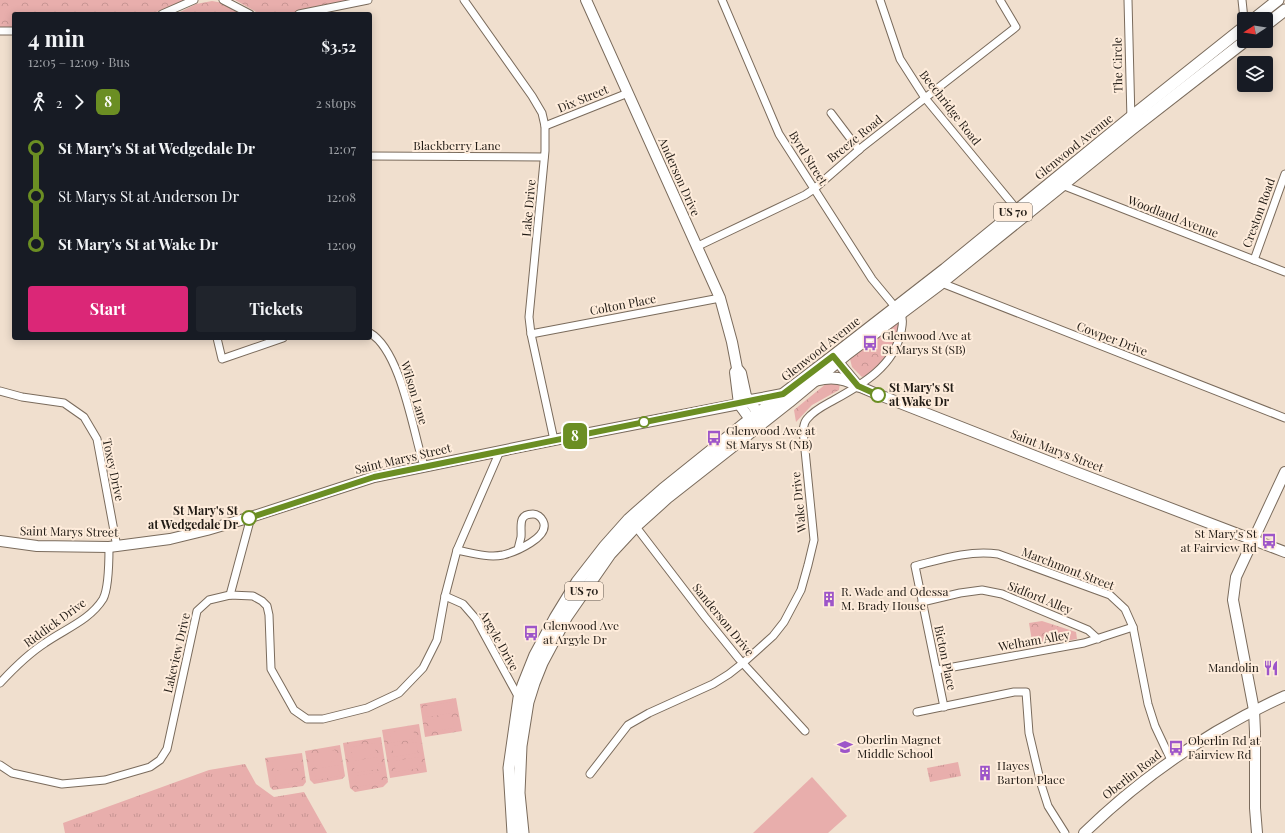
<!DOCTYPE html>
<meta charset="utf-8">
<style>
:root{--surface:#171b24;--page:#20242c;--text:#f1f3f6;--muted:#9ea1a6;--accent:#db2777}
body{margin:0;font-family:"Playfair Display",serif;background:var(--page);color:var(--text);height:100vh;display:flex;flex-direction:column;font-size:15px;white-space:nowrap}
*{box-sizing:border-box;margin:0}
p{font-size:13px;color:var(--muted)}
.icon{flex:none;width:22px;height:22px;fill:none;stroke:currentColor;stroke-width:2;stroke-linecap:round;stroke-linejoin:round}
.map{position:relative;flex:1;overflow:hidden}
.sheet{position:absolute;left:12px;top:12px;width:360px;height:328px;display:flex;flex-direction:column;background:var(--surface);border-radius:4px;box-shadow:0 2px 10px #0003}
.sheet>*{flex:none}
.badge{padding:0 8px;border-radius:6px;font-size:14px;line-height:26px}
.needle{width:26px;rotate:258deg}
.buttons{position:absolute;left:1237px;top:12px;display:grid;gap:8px}
.buttons a{display:grid;place-items:center;width:36px;height:36px;border-radius:4px;background:var(--surface);box-shadow:0 2px 10px #0003;font-size:20px}
.map>.badge{position:absolute;translate:-50% -50%;box-shadow:0 0 0 2px #fff}
.legs{display:flex;align-items:center;gap:6px;height:44px;padding:0 16px;font-size:13px}
.legs p{margin-inline-start:auto}
.overview{display:flex;align-items:center;justify-content:space-between;height:68px;padding:0 16px}
h1{font-size:22px;font-weight:700;line-height:30px}
.button{display:flex;gap:8px;margin-top:auto;padding:8px 16px}
.button a{flex:1;height:46px;border-radius:4px;background:var(--accent);color:#fff;font-size:16px;font-weight:700;line-height:46px;text-align:center}
.button a+a{background:var(--page);color:var(--text)}
ul{padding:0 16px;list-style:none}
li{display:flex;align-items:center;gap:14px;height:48px;font-size:15px}
li i{display:grid;place-items:center;width:6px;height:100%;margin:0 5px;background:currentColor}
li i::after{content:'';width:10px;height:10px;margin:-5px;border:3px solid;border-radius:50%;background:var(--surface)}
li p{margin-inline-start:auto}
li:first-child i{background:linear-gradient(#0000 50%,currentColor 0)}
li:last-child i{background:linear-gradient(currentColor 50%,#0000 0)}
.map>svg:first-child{display:block}
</style>
<div class="map">
<svg width="1285" height="833" viewBox="0 0 1285 833">
<defs>
<pattern id="grass-tufts" width="24" height="20" patternUnits="userSpaceOnUse"><rect width="24" height="20" fill="#e8aeac"/><path d="M3 7l-1-3M5 7V3M7 7l1-3M15 17l-1-3M17 17v-4M19 17l1-3" fill="none" stroke="#c79593"/></pattern>
<pattern id="park-crowns" width="20" height="18" patternUnits="userSpaceOnUse"><rect width="20" height="18" fill="#e8aeac"/><path d="M2 6a3 3 0 1 1 6 0M12 15a3 3 0 1 1 6 0" fill="none" stroke="#c79593"/></pattern>
</defs>
<rect width="100%" height="100%" fill="#f0dfce"/>
<g fill="url(#grass-tufts)">
<path d="M958,762L961,776L930,782L927,768Z"/>
<path d="M245,764L256,784L274,797L304,792L327,833H65L63,823L209,770Z"/>
</g>
<g fill="url(#park-crowns)">
<path d="M0,0H187L167,9L149,14H14V27L0,28Z"/>
<path d="M235,0H355L318,9L289,14H260Z"/>
<path d="M212,1L223,3L243,14H176L196,4Z"/>
<path d="M898,322L900,326C894,344 888,358 873,370C870,374 867,376 862,377L852,367L850,359L853,355Z"/>
<path d="M827,383H840L839,390L812,405L796,422L794,410Z"/>
<path d="M1042,621L1076,632L1077,639L1033,647L1029,623Z"/>
<path d="M456,698L462,731L425,737L420,704Z"/>
<path d="M419,724L427,772L390,778L382,730Z"/>
<path d="M381,737L388,782L383,787L355,792L350,788L343,743Z"/>
<path d="M340,745L345,776L342,779L314,784L310,780L305,751Z"/>
<path d="M302,753L306,782L303,786L273,790L270,787L265,758Z"/>
</g>
<g fill="#e8aeac">
<path d="M450,702L452,713L428,717L426,706Z"/>
<path d="M452,717L454,728L430,732L429,720Z"/>
<path d="M413,728L415,739L391,743L390,732Z"/>
<path d="M416,742L418,753L394,757L392,746Z"/>
<path d="M375,743L376,754L353,758L351,747Z"/>
<path d="M335,750L337,761L314,765L312,754Z"/>
<path d="M296,756L298,768L274,771L272,760Z"/>
<path d="M377,757L379,769L355,773L353,761Z"/>
<path d="M418,757L420,768L396,772L394,761Z"/>
<path d="M338,765L340,776L316,780L314,769Z"/>
<path d="M298,771L300,782L276,786L275,775Z"/>
<path d="M379,772L381,783L357,787L355,776Z"/>
<path d="M812,777L847,816L828,833H753Z"/>
</g>
<g fill="none" stroke-linecap="round" stroke-linejoin="round">
<g stroke="#7a6b5c" stroke-width="9">
<g id="street">
<path d="M223,0L250,14"/>
<path d="M464,0L532,96L542,113L545,126V151L529,317L531,334L554,440"/>
<path d="M880,0L900,59L925,98L1019,212"/>
<path d="M1128,0L1131,120"/>
<path d="M1242,0L1244,19"/>
<path d="M162,14L194,0"/>
<path d="M299,14L368,0"/>
<path d="M0,31H14"/>
<path d="M831,113L859,150"/>
<path d="M545,126L628,93"/>
<path d="M370,156L544,157"/>
<path d="M1060,184L1062,185L1285,272"/>
<path d="M696,247L805,195L814,189L861,148L1016,27L1000,0"/>
<path d="M1254,260L1285,174"/>
<path d="M939,282L1285,418"/>
<path d="M370,333C401,351 413,432 424,466"/>
<path d="M531,334L720,298"/>
<path d="M217,338L222,359L283,338"/>
<path d="M0,391L22,397L64,403L84,417L97,439L117,547"/>
<path d="M633,523L705,617L739,659L805,731"/>
<path d="M457,550C472,553 488,558 503,555C515,552 551,537 543,521C541,517 537,514 533,514C517,514 522,527 521,537C520,541 519,545 518,549"/>
<path d="M230,595L251,517"/>
<path d="M445,596L463,604L476,619L519,698L521,699"/>
<path d="M922,602L960,593L982,590L1002,594L1088,630L1098,639"/>
<path d="M937,670L1084,643L1133,627"/>
<path d="M0,683C14,668 28,654 45,643C65,629 90,620 103,599C109,588 109,560 109,547"/>
<path d="M944,707L915,566C942,559 969,550 998,554L1110,595L1125,609L1133,627L1148,704L1155,726L1171,760"/>
<path d="M917,712L1014,692H1026L1029,733L1041,784L1048,806L1065,833"/>
<path d="M0,765L12,773L62,784L105,780L150,767L160,760L167,749L197,611L209,600L230,595L253,596L262,601L267,606L269,615L271,669L294,710L307,719H323L367,708L399,693L423,668L437,640L445,596L457,550L500,451"/>
<path d="M590,774L628,725L649,713L713,684L729,674L743,663L773,636L784,622L801,590L808,565L814,540L803,430C804,426 804,422 807,419C814,410 825,405 834,400C863,384 894,366 901,332C902,326 904,320 901,314L872,279L779,134L722,0"/>
</g>
</g>
<g stroke="#7a6b5c" stroke-width="12">
<g id="secondary">
<path d="M586,0L720,298L732,342L737,368L741,373L746,396L763,420"/>
<path d="M833,356L858,386L877,394L1073,471L1285,552"/>
<path d="M735,372L739,404L755,426"/>
<path d="M0,541L37,546L109,547L170,539L207,530L251,517L374,477L554,440L739,404"/>
<path d="M1084,833C1144,775 1209,730 1285,696"/>
<path d="M1257,833L1255,808V732L1254,710L1233,600L1236,577L1285,472"/>
</g>
</g>
<g stroke="#7a6b5c" stroke-width="13">
<g id="primary">
<path d="M1254,19L1278,0"/>
<path d="M1266,25L1285,10"/>
<path d="M817,380C832,376 845,378 858,386"/>
<path d="M739,404L748,401L780,395"/>
<path d="M513,833L509,768L519,698L523,685L535,655L555,618L577,582L605,546L629,519L663,489L744,424L833,356L945,269L1131,117L1244,27"/>
<path d="M523,833L519,793L521,746L528,702L534,683L542,663L567,616L610,554L636,526L667,498L789,402L848,353L940,284L1132,129L1245,41"/>
</g>
</g>
<use href="#street" stroke="#fff" stroke-width="7"/>
<use href="#secondary" stroke="#fff" stroke-width="10"/>
<use href="#primary" stroke="#fff" stroke-width="11"/>
</g>
<g fill="none" stroke-linecap="round" stroke-linejoin="round">
<g stroke="#fff" stroke-width="9">
<path id="line-1" d="M249,518L374,477L783,394L833,356L858,386L878,395"/>
</g>
<use href="#line-1" stroke="#6b8e23" stroke-width="6"/>
</g>
<defs>
<g id="bus-bare" transform="scale(1.2)"><path d="M-5-6H5V4H4V6H2V4H-2V6H-4V4H-5ZM-3.5-4V0h7V-4ZM-3.5 1.2v1.5H-2V1.2ZM2 1.2v1.5H3.5V1.2Z" fill="#9d55c9" stroke="#feecdb" stroke-width="2.5" paint-order="stroke"/></g>
<g id="building-bare" transform="scale(1.2)"><path d="M-4-6H4V6H1V3H-1V6H-4ZM-2.5-4.3h1.7v1.8h-1.7ZM.8-4.3h1.7v1.8H.8ZM-2.5-1h1.7V.8h-1.7ZM.8-1h1.7V.8H.8Z" fill="#9d55c9" stroke="#feecdb" stroke-width="2.5" paint-order="stroke"/></g>
<g id="restaurant-bare" transform="scale(1.2)"><path d="M-5-6h1v4h1v-4h1v4h1v-4h1v5L-1.5 .5V6h-2V.5L-5-1ZM5-6V6H3V1.5H1.5Q1.5-4 5-6Z" fill="#9d55c9" stroke="#feecdb" stroke-width="2.5" paint-order="stroke"/></g>
<g id="school-bare" transform="scale(1.2)"><path d="M0-5L7-2L0 1L-7-2ZM-4 1L0 2.5L4 1V4Q0 6-4 4Z" fill="#9d55c9" stroke="#feecdb" stroke-width="2.5" paint-order="stroke"/></g>
</defs>
<g fill-rule="evenodd">
<use href="#bus-bare" x="870" y="343"/>
<use href="#bus-bare" x="714" y="438"/>
<use href="#bus-bare" x="1269" y="541"/>
<use href="#building-bare" x="829" y="599"/>
<use href="#bus-bare" x="531" y="633"/>
<use href="#restaurant-bare" x="1271" y="668"/>
<use href="#school-bare" x="845" y="747"/>
<use href="#bus-bare" x="1176" y="748"/>
<use href="#building-bare" x="985" y="773"/>
</g>
<g fill="#fff" stroke="#6b8e23" stroke-width="2">
<circle cx="878" cy="395" r="7"/>
<circle cx="644" cy="422" r="5"/>
<circle cx="249" cy="518" r="7"/>
</g>
<g text-anchor="middle" stroke-width="4" stroke-linejoin="round" paint-order="stroke">
<g fill="#feecdb" stroke="#645a51" stroke-width="1">
<rect x="994" y="203" width="38" height="18" rx="3"/>
<rect x="565" y="582" width="38" height="18" rx="3"/>
</g>
<g font-size="11" font-weight="bold" fill="#221c16">
<text x="1013" y="216">US 70</text>
<text x="584" y="595">US 70</text>
</g>
<g font-size="12" fill="#221c16" stroke="#feecdb">
<text transform="translate(1118 65) rotate(-91)" y="4">The Circle</text>
<text transform="translate(583 99) rotate(-22)" y="4">Dix Street</text>
<text transform="translate(950 108) rotate(52)" y="4">Beechridge Road</text>
<text transform="translate(855 139) rotate(-39)" y="4">Breeze Road</text>
<text x="457" y="150">Blackberry Lane</text>
<text transform="translate(1074 147) rotate(-39)" y="4">Glenwood Avenue</text>
<text transform="translate(808 158) rotate(58)" y="4">Byrd Street</text>
<text transform="translate(679 177) rotate(66)" y="4">Anderson Drive</text>
<text transform="translate(529 208) rotate(-85)" y="4">Lake Drive</text>
<text transform="translate(1259 213) rotate(-70)" y="4">Creston Road</text>
<text transform="translate(1173 217) rotate(21)" y="4">Woodland Avenue</text>
<text transform="translate(623 305) rotate(-11)" y="4">Colton Place</text>
<text transform="translate(1112 339) rotate(21)" y="4">Cowper Drive</text>
<text transform="translate(821 349) rotate(-38)" y="4">Glenwood Avenue</text>
<text transform="translate(414 393) rotate(73)" y="4">Wilson Lane</text>
<text transform="translate(1057 451) rotate(21)" y="4">Saint Marys Street</text>
<text transform="translate(403 459) rotate(-13)" y="4">Saint Marys Street</text>
<text transform="translate(113 470) rotate(78)" y="4">Toxey Drive</text>
<text transform="translate(799 502) rotate(-96)" y="4">Wake Drive</text>
<text transform="translate(69 532) rotate(1)" y="4">Saint Marys Street</text>
<text transform="translate(1068 569) rotate(21)" y="4">Marchmont Street</text>
<text transform="translate(1040 598) rotate(22)" y="4">Sidford Alley</text>
<text transform="translate(723 620) rotate(51)" y="4">Sanderson Drive</text>
<text transform="translate(55 623) rotate(-36)" y="4">Riddick Drive</text>
<text transform="translate(499 641) rotate(61)" y="4">Argyle Drive</text>
<text transform="translate(1034 641) rotate(-10)" y="4">Welham Alley</text>
<text transform="translate(177 653) rotate(-77)" y="4">Lakeview Drive</text>
<text transform="translate(945 658) rotate(78)" y="4">Bicton Place</text>
<text transform="translate(1132 775) rotate(-38)" y="4">Oberlin Road</text>
</g>
<g font-size="12" fill="#221c16" stroke="#feecdb" text-anchor="start">
<text x="882" y="340">Glenwood Ave at<tspan x="882" dy="14">St Marys St (SB)</tspan></text>
<text x="726" y="435">Glenwood Ave at<tspan x="726" dy="14">St Marys St (NB)</tspan></text>
<text x="1257" y="538" text-anchor="end">St Mary's St<tspan x="1257" dy="14">at Fairview Rd</tspan></text>
<text x="841" y="596">R. Wade and Odessa<tspan x="841" dy="14">M. Brady House</tspan></text>
<text x="543" y="630">Glenwood Ave<tspan x="543" dy="14">at Argyle Dr</tspan></text>
<text x="1259" y="672" text-anchor="end">Mandolin</text>
<text x="857" y="744">Oberlin Magnet<tspan x="857" dy="14">Middle School</tspan></text>
<text x="1188" y="745">Oberlin Rd at<tspan x="1188" dy="14">Fairview Rd</tspan></text>
<text x="997" y="770">Hayes<tspan x="997" dy="14">Barton Place</tspan></text>
</g>
<g font-size="12" font-weight="bold" fill="#221c16" stroke="#feecdb" text-anchor="start">
<text x="889" y="392">St Mary's St<tspan x="889" dy="14">at Wake Dr</tspan></text>
<text x="238" y="515" text-anchor="end">St Mary's St<tspan x="238" dy="14">at Wedgedale Dr</tspan></text>
</g>
</g>
</svg>
<div class="buttons">
<a><svg class="needle" viewBox="-14 -14 28 28"><path d="M0-13l5 13h-10z" fill="#e53935"/><path d="M0 13l5-13h-10z" fill="#9ea1a6"/></svg></a>
<a><svg class="icon" aria-label="layers" viewBox="0 0 24 24"><path d="M12 4l9 5-9 5-9-5zM3 14l9 5 9-5"/></svg></a>
</div>
<b class="badge" style="left:575px;top:436px;background:#6b8e23;color:#fff">8</b>
<section class="sheet">
<div class="overview"><div><h1>4 min</h1><p>12:05 – 12:09 · Bus</p></div><b>$3.52</b></div>
<div class="legs"><svg class="icon" aria-label="walk" viewBox="0 0 24 24"><circle cx="13" cy="4" r="2"/><path d="M13 8l-2 6 4 7M11 14l-3 7M7 12l3-4h3l4 4"/></svg>2<svg class="icon" aria-label="forward" viewBox="0 0 24 24"><path d="M9 5l7 7-7 7"/></svg><b class="badge" style="background:#6b8e23;color:#fff">8</b><p>2 stops</p></div>
<ul>
<li><i style="color:#6b8e23"></i><b>St Mary's St at Wedgedale Dr</b><p>12:07</p></li>
<li><i style="color:#6b8e23"></i><span>St Marys St at Anderson Dr</span><p>12:08</p></li>
<li><i style="color:#6b8e23"></i><b>St Mary's St at Wake Dr</b><p>12:09</p></li>
</ul>
<div class="button"><a>Start</a><a>Tickets</a></div>
</section>
</div>
